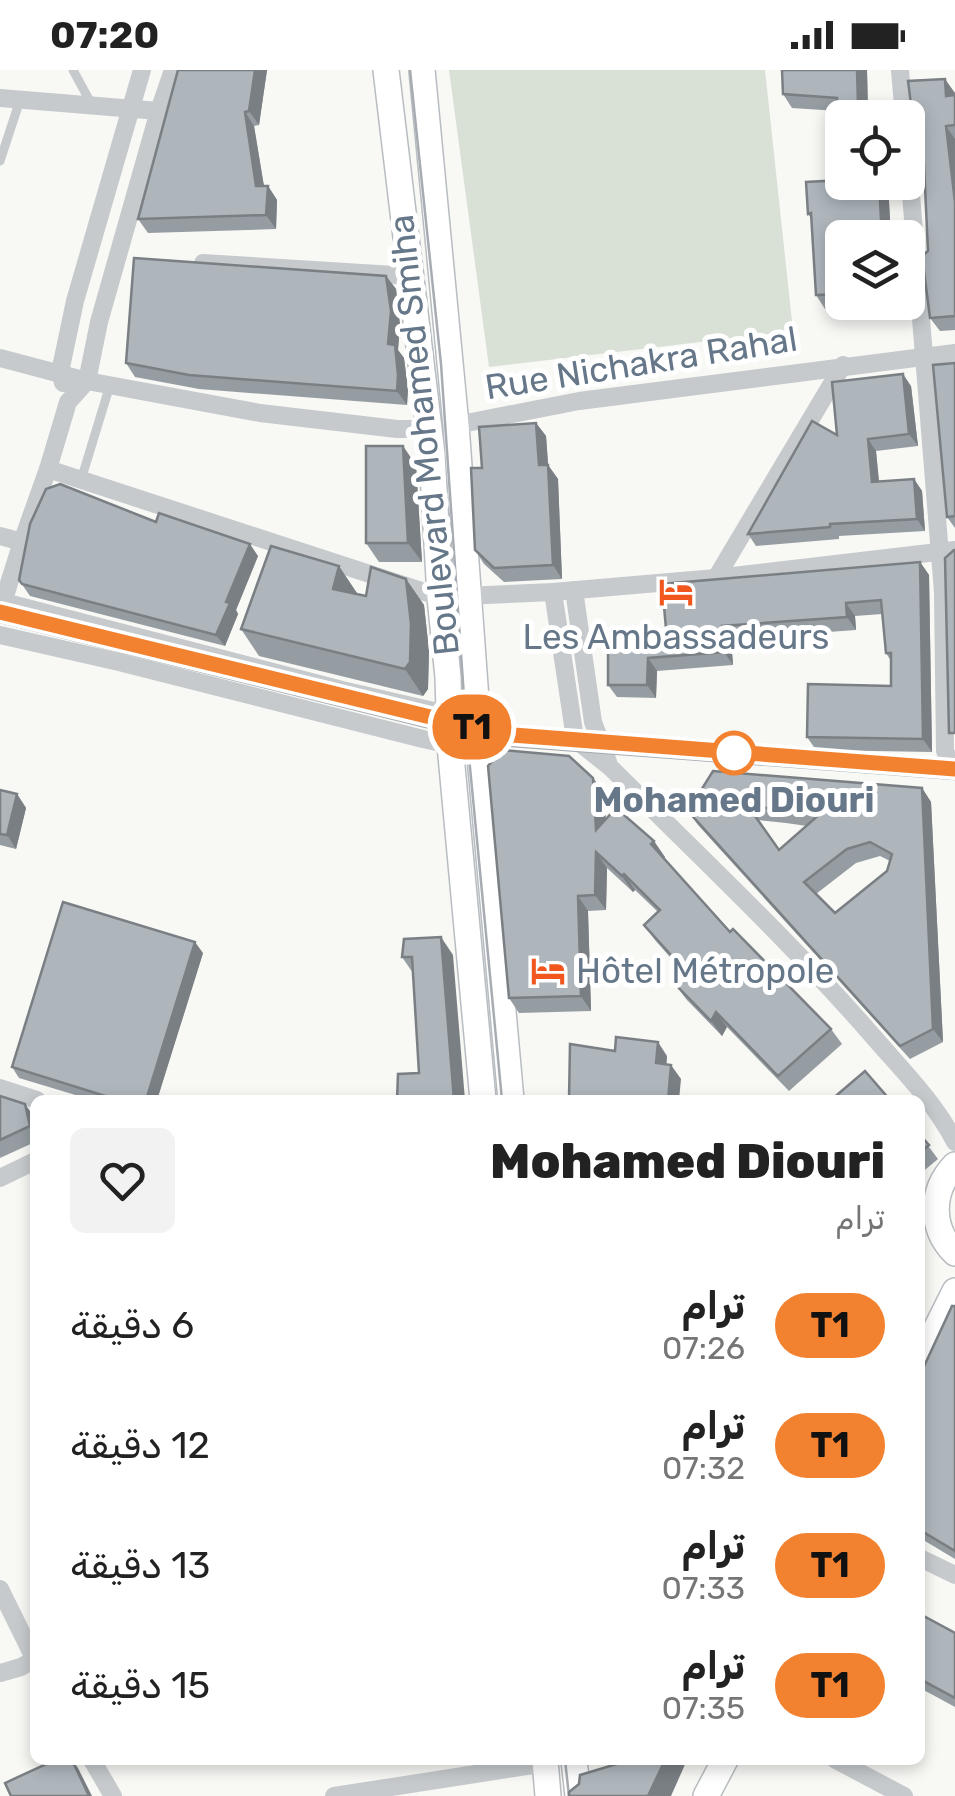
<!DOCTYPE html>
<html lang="ar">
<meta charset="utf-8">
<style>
:root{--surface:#fff;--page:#f2f2f2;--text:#222;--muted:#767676}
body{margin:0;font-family:Rubik,Cairo,sans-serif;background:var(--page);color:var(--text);direction:rtl;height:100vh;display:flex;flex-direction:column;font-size:38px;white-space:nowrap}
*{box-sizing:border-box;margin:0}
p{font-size:32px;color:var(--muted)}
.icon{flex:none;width:55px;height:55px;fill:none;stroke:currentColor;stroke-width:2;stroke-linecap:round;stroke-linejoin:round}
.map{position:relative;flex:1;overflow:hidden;direction:ltr}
.sheet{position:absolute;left:30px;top:1025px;width:895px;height:670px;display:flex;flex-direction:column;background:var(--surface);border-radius:15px;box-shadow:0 5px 15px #0003;direction:rtl}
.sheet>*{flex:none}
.badge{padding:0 20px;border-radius:32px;font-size:35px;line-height:65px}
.controls{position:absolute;left:825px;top:30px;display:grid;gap:20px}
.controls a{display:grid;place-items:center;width:100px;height:100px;border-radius:15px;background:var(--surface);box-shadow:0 5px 15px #0003;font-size:50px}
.map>.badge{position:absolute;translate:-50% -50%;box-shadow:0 0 0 5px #fff}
.round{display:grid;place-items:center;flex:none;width:105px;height:105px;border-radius:15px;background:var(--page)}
.summary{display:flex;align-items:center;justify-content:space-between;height:170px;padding:0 40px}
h1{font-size:48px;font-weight:800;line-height:75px}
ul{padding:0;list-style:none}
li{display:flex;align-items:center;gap:30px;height:120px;padding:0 40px}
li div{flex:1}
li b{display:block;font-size:38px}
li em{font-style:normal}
li .badge{min-width:110px;font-weight:700;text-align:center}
.status{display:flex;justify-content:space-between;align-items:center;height:70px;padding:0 50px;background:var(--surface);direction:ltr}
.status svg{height:28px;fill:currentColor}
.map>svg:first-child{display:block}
</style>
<div class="status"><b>07:20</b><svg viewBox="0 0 49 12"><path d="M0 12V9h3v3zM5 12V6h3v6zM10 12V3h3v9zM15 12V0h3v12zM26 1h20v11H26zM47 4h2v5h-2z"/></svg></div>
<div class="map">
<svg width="955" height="1726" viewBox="0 0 955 1726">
<rect width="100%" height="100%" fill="#f8f8f5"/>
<path fill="#d9e0d6" d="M449,0H765L793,261L489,297Z"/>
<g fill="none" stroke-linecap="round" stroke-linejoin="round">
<g stroke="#b8bdc2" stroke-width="28">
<g id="secondary">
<path d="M386,0L432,384L440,527L448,607L450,675L483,1030"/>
<path d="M422,0L456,355L481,698L511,1030"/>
<path d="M955,1095C930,1121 930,1158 955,1183"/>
<path d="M920,1291L955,1221"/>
<path d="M545,1690L548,1726"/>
<path d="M574,1690L578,1726"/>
<path d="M706,1726L725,1690"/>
</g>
</g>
<g stroke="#c6cacd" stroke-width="9">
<path d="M73,0L92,35"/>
<path d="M0,91L20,30"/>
<path d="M81,410L110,315"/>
</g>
<g stroke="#c6cacd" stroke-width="18">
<path d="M900,0L904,48"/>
<path d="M0,28L159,41"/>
<path d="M908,87L943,522L945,681L948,687L955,692"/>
<path d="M203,193L410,206"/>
<path d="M0,288L87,311L260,343L397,359H430"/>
<path d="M63,313L60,302L75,231L142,0"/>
<path d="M456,355L579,331L955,283"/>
<path d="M48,399L440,527L553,522L716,508L955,480"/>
<path d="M0,466L22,472"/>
<path d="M716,508L843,295"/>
<path d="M574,520L593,652L608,692"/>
<path d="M553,522L574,662L581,674L610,697C698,785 789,870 871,964C901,999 934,1031 955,1072"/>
<path d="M0,531L342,620L460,647"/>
<path d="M0,542L22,472L48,399L68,332L87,311L99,252L159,41L173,0"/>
<path d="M0,565L119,592L423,669L450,675L480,678"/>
<path d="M0,1018L37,1030"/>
<path d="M0,1108L35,1091"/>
<path d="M920,1488L955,1505"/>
<path d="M0,1519L35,1590"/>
<path d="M0,1603L21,1597L35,1589"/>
<path d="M92,1690L113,1726"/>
<path d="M836,1690L904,1726"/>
<path d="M334,1726L546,1693"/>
</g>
<use href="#secondary" stroke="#fff" stroke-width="25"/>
<g stroke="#a6acb2" stroke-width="2.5">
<path d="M410,0L441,294L466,656L502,1030"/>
<path d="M0,552L499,675L955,709"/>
<path d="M565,1690L569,1726"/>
</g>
</g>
<g fill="#969da2" fill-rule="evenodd">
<path d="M267,0L259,55L254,56L264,116H268L277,130L276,159L148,163L138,149Z"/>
<path d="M782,0H867L868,35L875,34L884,48L891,168H842V232H901V234L825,239L816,225L811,148L808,144L842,110L838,41L792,38L783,24Z"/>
<path d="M955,23V260L940,261L930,248L923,64L913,50Z"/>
<path d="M386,206L396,219L400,255L398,280L404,288L408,319L407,335L199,319L135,307L126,293Z"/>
<path d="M955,293V458L947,447Z"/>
<path d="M911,316L918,376L876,381L879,411L914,409L922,421L925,461L839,466V469L756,476L748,464L837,365Z"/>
<path d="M536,353L546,366L548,395L558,409L562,509L504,512L484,494L475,480L482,398Z"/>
<path d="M416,395L422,492H379L366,473Z"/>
<path d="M156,452L258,486L236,540L238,544L225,576L30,526L19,510Z"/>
<path d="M920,492L929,505L932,682L816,680L807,667L891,616V591L886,583L882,544L855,546L856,560L731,569L733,595L657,601L656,628L617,627L608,615L667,570Z"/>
<path d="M406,509L424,535L429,581L428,619L423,626L259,586L241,559L357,523V524L366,526Z"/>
<path d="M593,708L604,723L606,750L665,787L664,788L730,862L831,959L842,974L789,1021L727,957L722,966L686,929L675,914L685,904L655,870L644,855L658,842L635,820L633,822L607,798L606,840L588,841L591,941L519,943L509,928Z"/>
<path d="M922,718L931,732L943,972L910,989L698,755L688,741ZM758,750L786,753L807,756L779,780ZM880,786L890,791L887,801L835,843L816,824L856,793Z"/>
<path d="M0,720L17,724L26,738L16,779L0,775Z"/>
<path d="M203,883L157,1030H92L19,1008L12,997Z"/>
<path d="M453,885L419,1003L413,903L402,887Z"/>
<path d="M0,1026L35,1048V1072L0,1088Z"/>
<path d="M920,1065L938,1089L920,1104Z"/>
<path d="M955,1236V1489L920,1468V1305Z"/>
<path d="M920,1544L955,1563V1637L920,1618Z"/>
</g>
<g fill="#7a7f84">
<path d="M255,0H267L259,55L249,41Z"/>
<path d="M857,0H867L868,48L858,35Z"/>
<path d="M945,9L955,23V38L946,26Z"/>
<path d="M875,34L884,48H875Z"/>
<path d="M245,42L254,56L266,129L256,116Z"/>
<path d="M946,56L955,69V132Z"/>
<path d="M879,112H888L891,168H882Z"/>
<path d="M268,116L277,130L276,159L266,145Z"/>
<path d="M386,206L396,219L400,255L398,280L404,288L408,319L407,335L397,321L388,274Z"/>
<path d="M903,304L911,316L918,376L909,364Z"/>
<path d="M536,353L546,366L549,406L548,395L558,409L562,509L553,495L539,395Z"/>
<path d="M868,369L876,381L880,424L872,412Z"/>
<path d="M403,376L416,395L422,492L408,473Z"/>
<path d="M914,409L922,421L925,461L917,449Z"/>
<path d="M250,474L258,486L236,540L238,544L225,576L216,565L226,532Z"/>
<path d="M920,492L929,505L932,682L923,669Z"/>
<path d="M339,496L357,523L351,546L333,519Z"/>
<path d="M406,509L424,535L429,581L428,619L423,626L405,599Z"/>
<path d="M846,533L855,546L856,560L847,547Z"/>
<path d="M722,556L731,569L733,595L724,582Z"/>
<path d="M648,588L657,601L656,628L647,615Z"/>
<path d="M593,708L604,723L607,775L596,760Z"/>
<path d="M922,718L931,732L943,972L933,959Z"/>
<path d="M17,724L26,738L16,779L7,765Z"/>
<path d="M654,771L665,787L662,790L651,774Z"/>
<path d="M596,782L607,798L606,840L595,825Z"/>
<path d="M624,804L635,820L633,822L622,806Z"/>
<path d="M578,826L588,841L591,941L581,926Z"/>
<path d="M441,867L453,885L465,1030H454Z"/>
<path d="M195,872L203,883L157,1030H146Z"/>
<path d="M716,942L727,957L722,966L711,951Z"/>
<path d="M658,972L667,986L666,1006L656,993Z"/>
<path d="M671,995L681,1009L679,1030H668Z"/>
<path d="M25,1034L35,1048V1063L30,1056Z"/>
<path d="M72,1690L78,1698L92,1726H89Z"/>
<path d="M665,1690H687L671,1726H648Z"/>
</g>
<g fill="#aeb6bc" stroke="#7a7f84" stroke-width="2.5" fill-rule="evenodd">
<path d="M178,0H255L249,41L245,42L256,116H268L266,145L138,149Z"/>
<path d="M782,0H857L858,35L875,34V48H842V112H879L882,168H842V224L816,225L811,143L808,144L806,112L842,110L837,28L783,24Z"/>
<path d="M945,9L946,26L955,25V55L946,56L955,132V246L930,248L922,186L928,181L922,53L913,50L908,11Z"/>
<path d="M134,188L386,206L391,241L388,274L395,275L398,305L397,321L189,305L126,293Z"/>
<path d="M955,293V446L947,447L933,295Z"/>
<path d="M903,304L909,364L868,369L872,412L914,409L917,449L830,454V457L748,464L812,351L837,365L832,312Z"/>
<path d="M536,353L539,395H548L553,495L494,498L475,480L471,398H482L479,357Z"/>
<path d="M366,376H403L408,473H366Z"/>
<path d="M60,414L156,452L159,443L250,474L226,532L230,533L216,565L22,514L19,510L30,454L46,419Z"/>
<path d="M271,476L339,496L333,519L366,526L371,497L406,509L411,554L410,592L405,599L241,559Z"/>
<path d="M954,480H955V663H949L945,488Z"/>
<path d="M920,492L923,669L807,667L808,614L891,616V583H886L881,530L846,533L847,547L722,556L724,582L648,588L647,615H608V569L667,570L662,514Z"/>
<path d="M502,680L569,686L593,708L596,760L616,738L654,771L651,774L730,862L733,859L831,959L778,1006L716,942L711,951L675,914L687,903L644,855L660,840L624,804L622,806L596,782L595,825L578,826L581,926L509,928L488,696Z"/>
<path d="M713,701L922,718L933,959L900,976L688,741ZM748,736L820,744L779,780ZM870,772L892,784L887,801L835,843L804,812L847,779Z"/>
<path d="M0,720L17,724L7,765L0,764Z"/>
<path d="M63,832L195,872L146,1030H118L12,997Z"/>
<path d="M441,867L454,1030H397L398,1004L419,1003L412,887H402L404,869Z"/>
<path d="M616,967L658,972L656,993L671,995L668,1030H569L570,974L615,981Z"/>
<path d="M865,1001L890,1030H831Z"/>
<path d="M0,1026L25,1034L30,1056L0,1070Z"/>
<path d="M920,1065L929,1075L920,1082Z"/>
<path d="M952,1236H955V1481L920,1460V1305Z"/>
<path d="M920,1544L955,1563V1628L920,1609Z"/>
<path d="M55,1690H72L89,1726H11L5,1713Z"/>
<path d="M630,1690H665L648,1726H569V1722L579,1714L580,1705Z"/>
</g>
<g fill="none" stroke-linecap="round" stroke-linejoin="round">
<g stroke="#fff" stroke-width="22">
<path id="line" d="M0,542L500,664L955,699"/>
</g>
<use href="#line" stroke="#f38230" stroke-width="15"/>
</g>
<defs>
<g id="hotel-bare" transform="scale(2.7)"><path d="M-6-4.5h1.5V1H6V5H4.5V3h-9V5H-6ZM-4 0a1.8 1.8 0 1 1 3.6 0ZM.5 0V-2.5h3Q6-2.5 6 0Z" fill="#f0561e" stroke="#fff" stroke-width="2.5" paint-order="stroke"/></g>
</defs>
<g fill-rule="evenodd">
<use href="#hotel-bare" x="676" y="522"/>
<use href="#hotel-bare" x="548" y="901"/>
</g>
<circle fill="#fff" stroke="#f38230" stroke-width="5" cx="734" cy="683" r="20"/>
<g text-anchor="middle" stroke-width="10" stroke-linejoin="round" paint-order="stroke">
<g font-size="35" fill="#657788" stroke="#fff">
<text transform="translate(641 293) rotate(-9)" y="12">Rue Nichakra Rahal</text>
<text transform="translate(424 365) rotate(-96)" y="12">Boulevard Mohamed Smiha</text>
</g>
<g font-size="35" fill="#657788" stroke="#fff">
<text x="676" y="579">Les Ambassadeurs</text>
<text x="576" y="913" text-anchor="start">Hôtel Métropole</text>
</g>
<g font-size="35" font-weight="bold" fill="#657788" stroke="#fff">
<text x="734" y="742">Mohamed Diouri</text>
</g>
</g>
</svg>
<div class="controls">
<a><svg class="icon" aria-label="locate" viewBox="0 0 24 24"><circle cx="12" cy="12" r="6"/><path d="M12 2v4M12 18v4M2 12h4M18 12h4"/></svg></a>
<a><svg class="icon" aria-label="layers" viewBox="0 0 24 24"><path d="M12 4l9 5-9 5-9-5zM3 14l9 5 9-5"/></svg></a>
</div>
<b class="badge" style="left:472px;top:657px;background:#f38230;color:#111">T1</b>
<section class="sheet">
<div class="summary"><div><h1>Mohamed Diouri</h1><p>ترام</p></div><a class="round"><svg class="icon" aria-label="heart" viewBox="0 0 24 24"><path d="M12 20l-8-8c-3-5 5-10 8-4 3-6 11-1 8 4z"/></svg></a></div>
<ul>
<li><span class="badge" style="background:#f38230;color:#111">T1</span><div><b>ترام</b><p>07:26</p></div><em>6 دقيقة</em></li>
<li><span class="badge" style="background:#f38230;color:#111">T1</span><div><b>ترام</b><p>07:32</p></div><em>12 دقيقة</em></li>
<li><span class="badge" style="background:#f38230;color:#111">T1</span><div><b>ترام</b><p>07:33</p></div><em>13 دقيقة</em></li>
<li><span class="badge" style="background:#f38230;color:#111">T1</span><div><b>ترام</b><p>07:35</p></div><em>15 دقيقة</em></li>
</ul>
</section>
</div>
